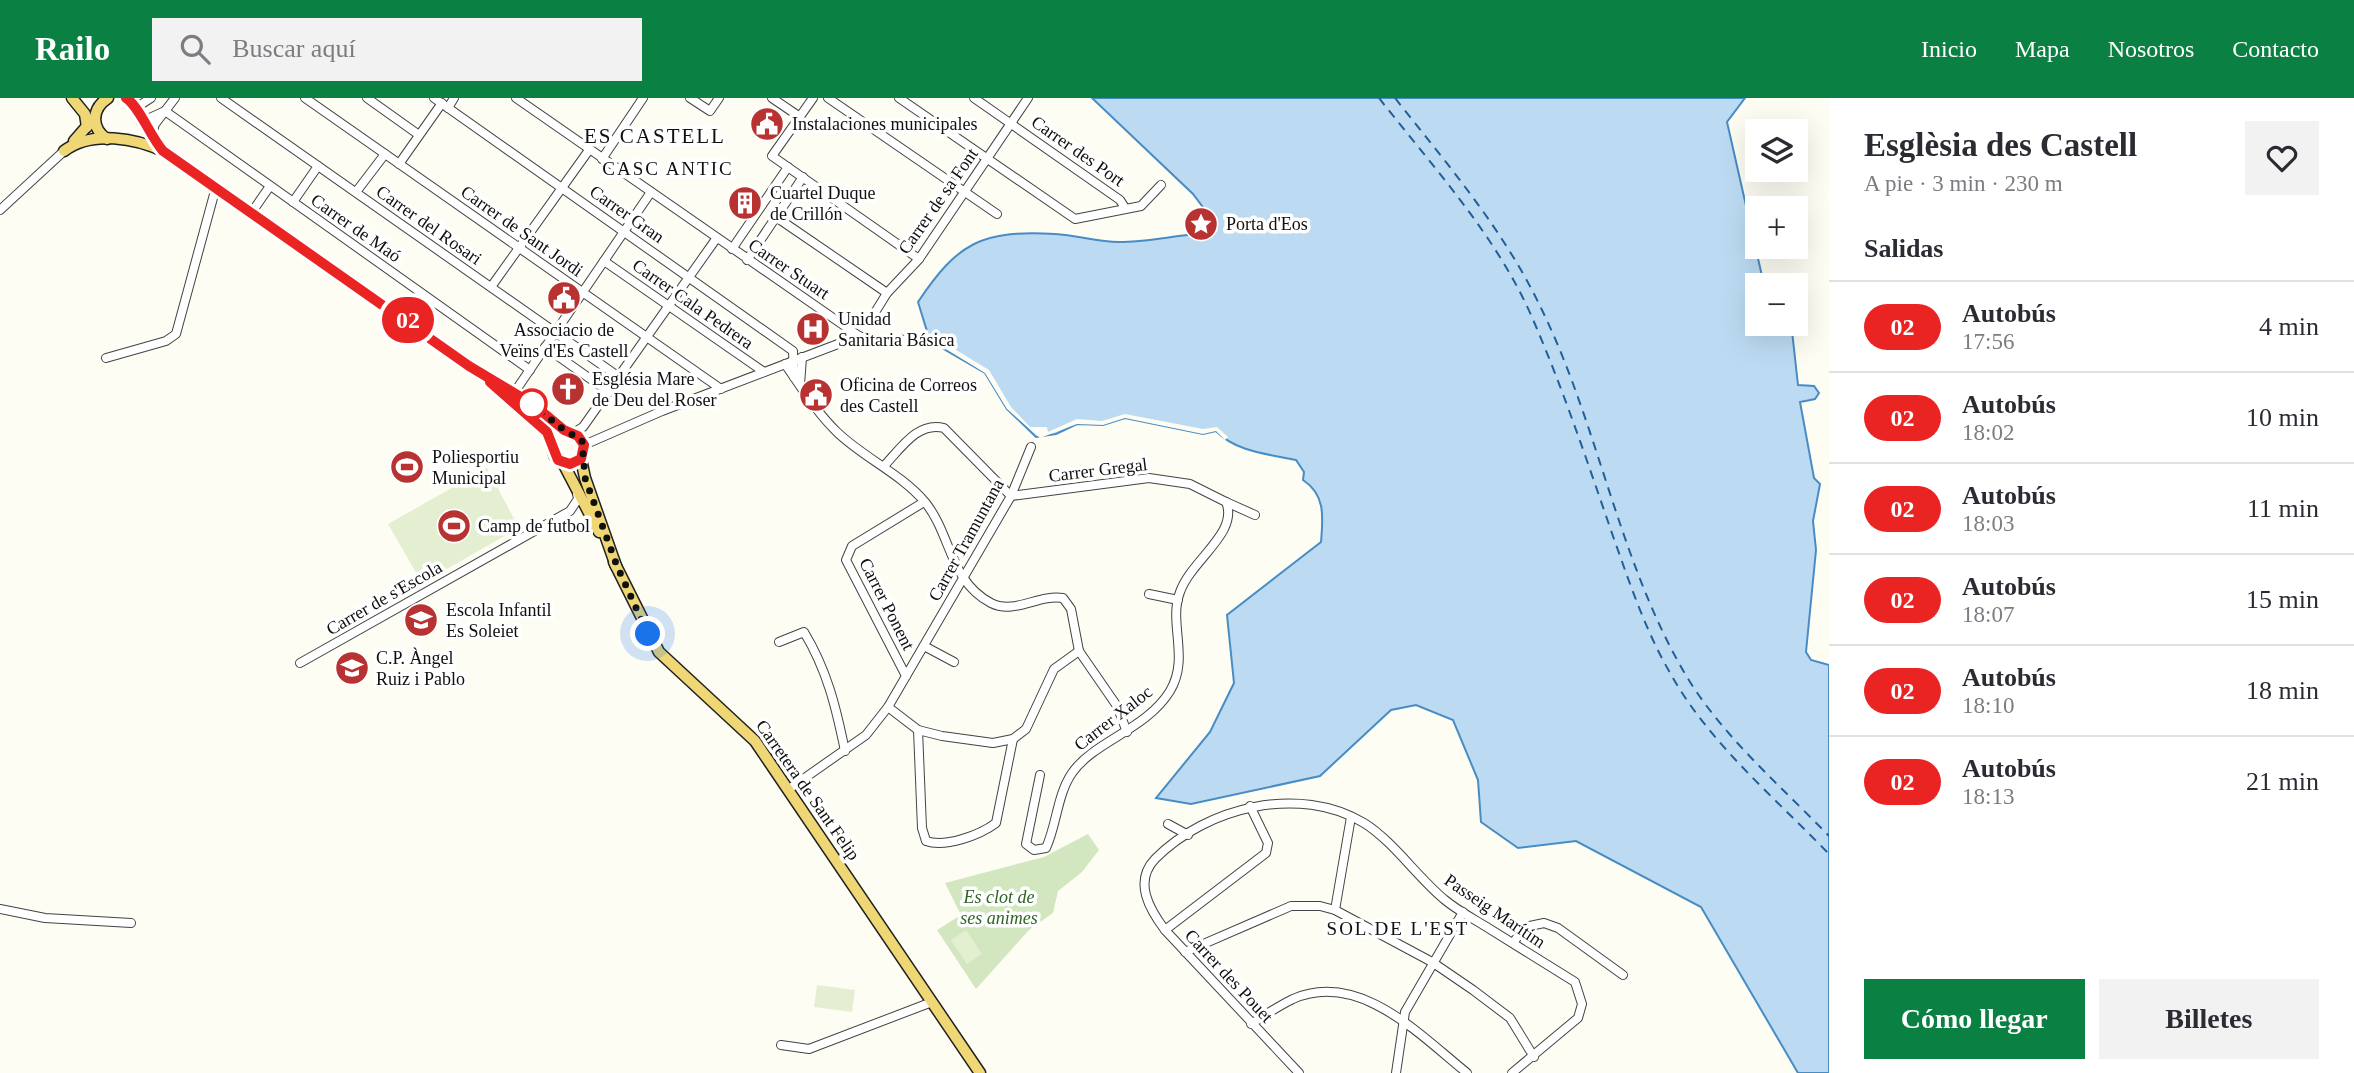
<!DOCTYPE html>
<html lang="es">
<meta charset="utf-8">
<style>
:root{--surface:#fff;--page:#f2f2f3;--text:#2b2b33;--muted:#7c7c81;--line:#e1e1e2;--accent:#0b8043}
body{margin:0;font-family:Georgia,serif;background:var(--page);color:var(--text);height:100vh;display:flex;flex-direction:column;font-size:26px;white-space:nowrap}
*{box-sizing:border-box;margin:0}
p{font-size:23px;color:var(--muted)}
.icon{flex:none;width:38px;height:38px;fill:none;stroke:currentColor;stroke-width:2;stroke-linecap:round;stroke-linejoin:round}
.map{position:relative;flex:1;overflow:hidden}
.drawer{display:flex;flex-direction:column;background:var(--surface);width:525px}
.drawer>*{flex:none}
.badge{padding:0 14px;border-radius:23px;font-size:24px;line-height:46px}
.controls{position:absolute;left:1745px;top:21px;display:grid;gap:14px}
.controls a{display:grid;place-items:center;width:63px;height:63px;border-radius:0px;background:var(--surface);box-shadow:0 7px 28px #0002;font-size:35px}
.you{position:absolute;width:35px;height:35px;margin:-18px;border:5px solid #fff;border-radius:50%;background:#1a73e8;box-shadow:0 0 0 10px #1a73e833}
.map>.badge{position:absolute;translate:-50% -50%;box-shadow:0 0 0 4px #fff}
h2{padding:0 35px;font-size:26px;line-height:63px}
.round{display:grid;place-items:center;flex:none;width:74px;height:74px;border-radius:0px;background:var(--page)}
.summary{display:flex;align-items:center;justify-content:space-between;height:119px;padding:0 35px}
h1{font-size:33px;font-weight:700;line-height:52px}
.action{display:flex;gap:14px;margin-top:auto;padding:14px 35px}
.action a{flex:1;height:80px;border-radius:0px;background:var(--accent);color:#fff;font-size:28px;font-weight:700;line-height:80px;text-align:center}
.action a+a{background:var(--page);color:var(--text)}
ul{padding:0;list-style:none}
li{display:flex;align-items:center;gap:21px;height:91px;padding:0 35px;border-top:2px solid var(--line)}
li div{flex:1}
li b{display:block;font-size:26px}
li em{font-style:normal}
li .badge{min-width:77px;font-weight:700;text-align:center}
header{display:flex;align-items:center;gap:42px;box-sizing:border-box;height:98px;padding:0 35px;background:var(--accent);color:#fff}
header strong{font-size:33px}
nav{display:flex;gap:38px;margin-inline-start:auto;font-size:24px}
.search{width:490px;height:63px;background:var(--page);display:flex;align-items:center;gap:18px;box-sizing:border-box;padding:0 24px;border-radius:0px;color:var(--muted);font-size:26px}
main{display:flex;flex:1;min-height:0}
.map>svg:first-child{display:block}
</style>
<header>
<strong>Railo</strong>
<div class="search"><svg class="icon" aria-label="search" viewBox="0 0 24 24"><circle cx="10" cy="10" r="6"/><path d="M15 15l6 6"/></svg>Buscar aquí</div>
<nav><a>Inicio</a><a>Mapa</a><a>Nosotros</a><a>Contacto</a></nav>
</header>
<main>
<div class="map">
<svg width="1829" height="975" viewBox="0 0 1829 975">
<rect width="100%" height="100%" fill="#fefdf4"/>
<path fill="#d2e7bf" d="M1088,736L1099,752L1082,774L1058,793L1053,815L1029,832L976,891L937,832L961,817L945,785L1044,759Z"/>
<g fill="#e3efd0">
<path d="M487,370L519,430L422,485L388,426Z"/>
<path d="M966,832L982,856L967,866L951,842Z"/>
<path d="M817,887L855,892L852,914L814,909Z"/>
</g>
<path fill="#bcdbf2" stroke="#488cc4" stroke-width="2" d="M1092,0H1745L1727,24L1762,178L1767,187H1757V226H1788L1792,233L1798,287L1814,288L1819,295L1815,301L1800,304L1814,380L1820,386L1813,423L1816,452L1806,554L1811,562L1829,567V975H1798L1701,809L1576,743L1518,750L1481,724L1478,682L1453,622L1416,607L1391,612L1320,678L1191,706L1156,700L1210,634L1234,585L1227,517L1321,444C1323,420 1326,397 1303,382L1304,374L1296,362C1268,356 1236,354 1216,333L1203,336L1125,320L1103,327L1077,326L1056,336L1036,339L1007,311L985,275L930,243L918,204C958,144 982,132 1055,136C1077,137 1097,144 1119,144C1145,144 1172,138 1198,136L1211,120L1193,96Z"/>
<path fill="#fefdf4" d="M948,247L989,272L1011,309L1030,329H1047L1048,334L1077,321L1102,323L1125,316L1203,331L1217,329L1228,339L1225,342L1216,333L1203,336L1125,320L1103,327L1077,326L1040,340L1007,311L985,275L941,248Z"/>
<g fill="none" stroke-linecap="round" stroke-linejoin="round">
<g stroke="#215f9a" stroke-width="2" stroke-dasharray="9 7" stroke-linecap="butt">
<path d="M1379,0C1433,69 1495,136 1531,217C1563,290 1588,366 1614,441C1630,486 1645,531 1669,573C1707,643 1774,699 1829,756"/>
<path d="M1395,0C1448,67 1503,131 1540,208C1597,323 1617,455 1680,567C1716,633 1778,685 1829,738"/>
</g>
<g stroke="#434343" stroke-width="10">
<g id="minor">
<path d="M221,0L619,279"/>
<path d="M305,0L721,291"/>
<path d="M367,0L419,37"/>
<path d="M434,0L793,253L794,279"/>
<path d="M516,0L859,238L867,241L920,242"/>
<path d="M690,0L710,13L719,0"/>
<path d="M772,0L800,19"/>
<path d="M813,0L772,58L919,161"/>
<path d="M828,0L997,116"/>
<path d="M899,0L1075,121L1141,108L1161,87"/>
<path d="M974,0L1120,102L1125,110"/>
<path d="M137,9L151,0"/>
<path d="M448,10L454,0"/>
<path d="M141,24L165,13L530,272"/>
<path d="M151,40L155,26L175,0"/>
<path d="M602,61L643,0"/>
<path d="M399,66L442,5"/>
<path d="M356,94L385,56"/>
<path d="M293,104L318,68"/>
<path d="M0,112L64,53"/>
<path d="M252,114L270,88"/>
<path d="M776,119L887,195"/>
<path d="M732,151L788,69"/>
<path d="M747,162L803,79"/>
<path d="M604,163L764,274"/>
<path d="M491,189L589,52"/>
<path d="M871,221L887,195L919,161L1028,0"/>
<path d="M545,249L609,294"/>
<path d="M106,260L166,243L176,236L216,89"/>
<path d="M785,266C801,289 817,315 837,334C864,360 900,375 925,404C951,436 950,484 991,505C1015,517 1038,496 1063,500L1071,511L1079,553L1117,608L1127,634"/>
<path d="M800,287L802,259"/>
<path d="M514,295L651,94"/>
<path d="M573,335L583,329L716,141"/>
<path d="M584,347L662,313L859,238"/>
<path d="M884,368C901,350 918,323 944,330L1011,398L1149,380L1190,386L1226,404C1239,435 1192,461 1180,494C1168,525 1190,560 1170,593C1146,632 1094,643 1072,675C1057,697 1057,726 1046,750L1034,752L1026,746L1040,677"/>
<path d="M1226,404L1255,417"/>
<path d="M1149,496L1178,502"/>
<path d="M779,544L804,534C827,572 836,609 845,653"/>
<path d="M924,548L954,564"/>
<path d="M300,565L570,413L578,401L577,396"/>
<path d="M906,578L846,462L852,448L924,404"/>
<path d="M888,609L918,632L942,638L993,645L1013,641L1026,631L1054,571L1079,553"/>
<path d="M918,632L922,730L926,743C945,750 980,737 996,725L1013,641"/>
<path d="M789,691L866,637L888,609L1011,398L1031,349"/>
<path d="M1168,726L1188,737"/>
<path d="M0,811L45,820L131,825"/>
<path d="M1335,812L1351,719"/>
<path d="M1165,832L1266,755L1268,745L1250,708"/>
<path d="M1513,845L1525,829L1544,825L1558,830L1623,877"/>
<path d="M1185,854L1291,808H1320L1335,812L1432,864L1473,892L1510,920L1534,959"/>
<path d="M1251,926C1264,918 1278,908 1293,901C1359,872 1420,937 1467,975"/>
<path d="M781,947L809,951L932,904"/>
<path d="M1299,975L1165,832C1150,812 1133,784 1155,761C1206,709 1300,686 1364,725C1393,743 1418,780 1445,802C1457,812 1472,820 1485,828C1515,847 1545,865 1575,884L1582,906L1578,920L1512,975"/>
<path d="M1396,975L1405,914L1463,814"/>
</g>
</g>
<g stroke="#212121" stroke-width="13">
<g id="major">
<path d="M72,0L85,16L87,29"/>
<path d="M126,0C139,8 148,36 161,51"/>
<path d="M107,41C91,30 91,11 108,0"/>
<path d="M74,43L95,19"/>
<path d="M64,53C91,32 136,40 165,54L469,268L534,307L564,332L578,338L584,347L581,361L585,380L616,468"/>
<path d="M504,295L547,334L555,359L568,366"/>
<path d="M563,365L599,434"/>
<path d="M614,464L659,554L755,643L980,975"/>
</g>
</g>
<use href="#minor" stroke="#fff" stroke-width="8"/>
<use href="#major" stroke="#eed774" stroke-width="10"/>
</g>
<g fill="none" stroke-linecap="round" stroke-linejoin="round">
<g stroke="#fff" stroke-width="16">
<path id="line" d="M126,0C139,8 150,38 163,53L469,268L534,307L564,332L578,338L584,347L581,361L570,366L558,362L547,334L490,284"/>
</g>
<use href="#line" stroke="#ea2423" stroke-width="10"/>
<path stroke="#101010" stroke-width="7" stroke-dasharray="0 12.6" d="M532,306L564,332L582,342L585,380L617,468L648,536"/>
</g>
<defs>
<g id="civic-disc" transform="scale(1.75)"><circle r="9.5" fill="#b73231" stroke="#fff"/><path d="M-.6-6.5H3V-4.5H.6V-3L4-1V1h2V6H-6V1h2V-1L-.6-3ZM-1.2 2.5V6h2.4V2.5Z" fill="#fff"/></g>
<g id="building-disc" transform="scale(1.75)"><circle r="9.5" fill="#b73231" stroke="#fff"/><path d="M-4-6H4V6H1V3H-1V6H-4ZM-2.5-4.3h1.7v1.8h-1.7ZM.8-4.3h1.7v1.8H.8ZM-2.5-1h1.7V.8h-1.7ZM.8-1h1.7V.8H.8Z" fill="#fff"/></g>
<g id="sight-disc" transform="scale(1.75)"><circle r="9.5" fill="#b73231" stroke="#fff"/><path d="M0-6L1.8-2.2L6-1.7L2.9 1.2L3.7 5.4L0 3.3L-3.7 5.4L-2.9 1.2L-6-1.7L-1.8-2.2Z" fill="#fff"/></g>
<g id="hospital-disc" transform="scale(1.75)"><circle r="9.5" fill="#b73231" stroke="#fff"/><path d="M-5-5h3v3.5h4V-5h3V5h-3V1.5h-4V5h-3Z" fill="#fff"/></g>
<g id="church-disc" transform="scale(1.75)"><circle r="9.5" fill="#b73231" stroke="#fff"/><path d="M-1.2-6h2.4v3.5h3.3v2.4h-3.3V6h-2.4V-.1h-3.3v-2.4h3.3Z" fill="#fff"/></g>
<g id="stadium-disc" transform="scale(1.75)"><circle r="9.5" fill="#b73231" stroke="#fff"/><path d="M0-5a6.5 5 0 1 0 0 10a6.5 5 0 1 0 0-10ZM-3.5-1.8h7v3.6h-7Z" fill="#fff"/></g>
<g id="school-disc" transform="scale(1.75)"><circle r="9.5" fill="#b73231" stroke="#fff"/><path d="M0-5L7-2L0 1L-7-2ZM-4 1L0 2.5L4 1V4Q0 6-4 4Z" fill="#fff"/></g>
</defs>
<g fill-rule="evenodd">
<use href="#civic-disc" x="767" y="26"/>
<use href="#building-disc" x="745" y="105"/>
<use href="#sight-disc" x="1201" y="126"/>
<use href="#civic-disc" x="564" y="200"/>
<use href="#hospital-disc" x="813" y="231"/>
<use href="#church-disc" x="568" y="291"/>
<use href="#civic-disc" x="816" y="297"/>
<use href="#stadium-disc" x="407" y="369"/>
<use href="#stadium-disc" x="454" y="428"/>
<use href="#school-disc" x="421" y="522"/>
<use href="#school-disc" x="352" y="570"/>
</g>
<circle fill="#fff" stroke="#ea2423" stroke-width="3.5" cx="532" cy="306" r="14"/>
<g text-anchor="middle" stroke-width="7" stroke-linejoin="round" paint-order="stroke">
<g font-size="18" fill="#101010" stroke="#fff" text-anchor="start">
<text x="792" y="32">Instalaciones municipales</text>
<text x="770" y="101">Cuartel Duque<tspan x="770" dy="21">de Crillón</tspan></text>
<text x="1226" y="132">Porta d'Eos</text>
<text x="838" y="227">Unidad<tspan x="838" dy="21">Sanitaria Básica</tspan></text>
<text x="564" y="238" text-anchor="middle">Associacio de<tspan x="564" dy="21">Veïns d'Es Castell</tspan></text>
<text x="592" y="287">Església Mare<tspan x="592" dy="21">de Deu del Roser</tspan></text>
<text x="840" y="293">Oficina de Correos<tspan x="840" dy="21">des Castell</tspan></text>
<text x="432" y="365">Poliesportiu<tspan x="432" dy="21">Municipal</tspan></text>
<text x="478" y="434">Camp de futbol</text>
<text x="446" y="518">Escola Infantil<tspan x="446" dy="21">Es Soleiet</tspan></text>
<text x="376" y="566">C.P. Àngel<tspan x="376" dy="21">Ruiz i Pablo</tspan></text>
</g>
<g font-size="18" fill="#101010" stroke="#fff">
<text transform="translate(1078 53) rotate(35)" y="6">Carrer des Port</text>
<text transform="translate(938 103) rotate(-55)" y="6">Carrer de sa Font</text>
<text transform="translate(627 116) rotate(35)" y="6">Carrer Gran</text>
<text transform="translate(429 127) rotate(35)" y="6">Carrer del Rosari</text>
<text transform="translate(356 130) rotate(35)" y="6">Carrer de Maó</text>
<text transform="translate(522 133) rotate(35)" y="6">Carrer de Sant Jordi</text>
<text transform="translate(789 171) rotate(34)" y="6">Carrer Stuart</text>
<text transform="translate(693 206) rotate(35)" y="6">Carrer Cala Pedrera</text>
<text transform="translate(1098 372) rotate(-7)" y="6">Carrer Gregal</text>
<text transform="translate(966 442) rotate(-61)" y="6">Carrer Tramuntana</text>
<text transform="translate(384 500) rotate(-30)" y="6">Carrer de s'Escola</text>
<text transform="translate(887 506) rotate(63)" y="6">Carrer Ponent</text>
<text transform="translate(1113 620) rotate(-38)" y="6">Carrer Xaloc</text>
<text transform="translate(808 692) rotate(55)" y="6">Carretera de Sant Felip</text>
<text transform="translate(1495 813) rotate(34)" y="6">Passeig Marítim</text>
<text transform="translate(1229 878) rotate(47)" y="6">Carrer des Pouet</text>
</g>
<g font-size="18" font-style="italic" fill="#2e6424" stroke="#fff">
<text x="999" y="805">Es clot de<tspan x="999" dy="21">ses animes</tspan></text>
</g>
<g font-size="19" letter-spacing="2" fill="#101010" stroke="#fff">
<text x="668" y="77">CASC ANTIC</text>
<text x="1398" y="837">SOL DE L'EST</text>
</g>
<g font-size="21" letter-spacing="2" fill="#101010" stroke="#fff">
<text x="655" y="45">ES CASTELL</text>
</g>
</g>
</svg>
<div class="controls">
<a><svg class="icon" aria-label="layers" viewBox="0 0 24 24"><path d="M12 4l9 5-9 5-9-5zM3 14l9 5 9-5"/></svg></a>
<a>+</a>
<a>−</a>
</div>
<div class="you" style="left:648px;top:536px"></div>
<b class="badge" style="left:408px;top:222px;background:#ea2423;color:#fff">02</b>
</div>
<section class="drawer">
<div class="summary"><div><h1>Esglèsia des Castell</h1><p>A pie · 3 min · 230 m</p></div><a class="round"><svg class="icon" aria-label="heart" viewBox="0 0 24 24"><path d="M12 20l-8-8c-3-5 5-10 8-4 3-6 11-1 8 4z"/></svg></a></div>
<h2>Salidas</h2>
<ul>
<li><span class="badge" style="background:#ea2423;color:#fff">02</span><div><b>Autobús</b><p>17:56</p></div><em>4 min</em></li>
<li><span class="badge" style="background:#ea2423;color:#fff">02</span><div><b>Autobús</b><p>18:02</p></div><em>10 min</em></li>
<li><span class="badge" style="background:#ea2423;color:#fff">02</span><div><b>Autobús</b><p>18:03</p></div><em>11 min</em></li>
<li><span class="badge" style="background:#ea2423;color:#fff">02</span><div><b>Autobús</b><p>18:07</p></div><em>15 min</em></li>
<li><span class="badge" style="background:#ea2423;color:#fff">02</span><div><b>Autobús</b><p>18:10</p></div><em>18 min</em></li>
<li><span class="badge" style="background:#ea2423;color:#fff">02</span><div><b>Autobús</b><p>18:13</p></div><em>21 min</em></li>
</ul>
<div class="action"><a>Cómo llegar</a><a>Billetes</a></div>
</section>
</main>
